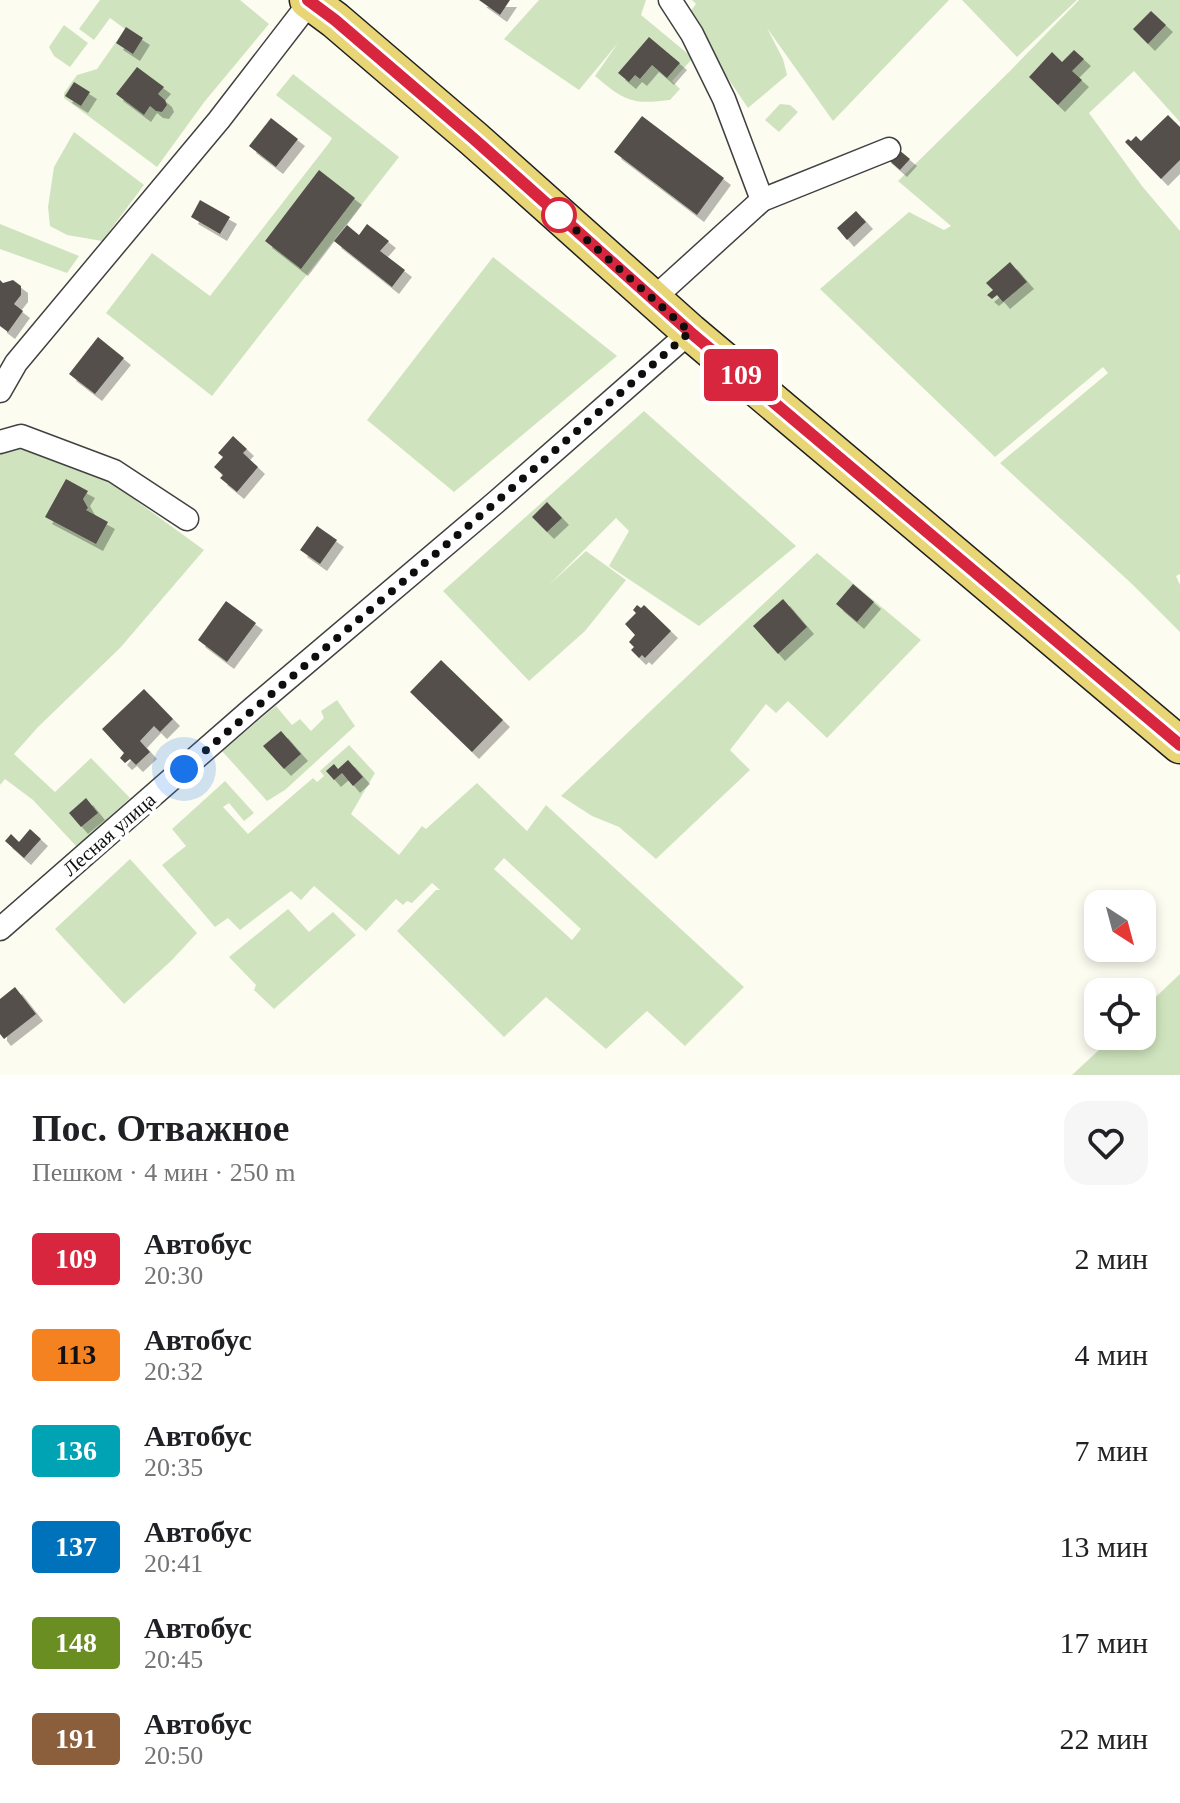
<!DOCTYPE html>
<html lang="ru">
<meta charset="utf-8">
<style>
:root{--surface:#fff;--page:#f6f6f6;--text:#202124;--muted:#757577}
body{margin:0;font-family:"Times New Roman",serif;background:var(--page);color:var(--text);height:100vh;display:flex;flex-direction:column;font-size:30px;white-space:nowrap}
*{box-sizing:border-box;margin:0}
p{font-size:26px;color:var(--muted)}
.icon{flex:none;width:44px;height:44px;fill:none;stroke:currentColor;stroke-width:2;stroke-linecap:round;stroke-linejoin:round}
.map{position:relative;height:1075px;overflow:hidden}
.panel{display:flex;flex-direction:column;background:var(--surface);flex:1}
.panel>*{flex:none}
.badge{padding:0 16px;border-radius:6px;font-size:28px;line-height:52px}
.needle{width:52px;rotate:144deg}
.controls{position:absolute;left:1084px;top:890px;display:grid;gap:16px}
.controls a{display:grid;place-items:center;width:72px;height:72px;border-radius:16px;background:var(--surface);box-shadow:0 4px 12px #0003;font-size:40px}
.you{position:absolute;width:40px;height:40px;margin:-20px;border:6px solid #fff;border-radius:50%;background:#1a73e8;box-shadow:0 0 0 12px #1a73e833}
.map>.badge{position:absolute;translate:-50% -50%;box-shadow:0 0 0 4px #fff}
.round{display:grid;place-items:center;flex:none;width:84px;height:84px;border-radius:24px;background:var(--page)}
.headline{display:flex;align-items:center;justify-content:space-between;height:136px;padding:0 32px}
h1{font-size:38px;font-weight:700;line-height:60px}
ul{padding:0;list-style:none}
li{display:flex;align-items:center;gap:24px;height:96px;padding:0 32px}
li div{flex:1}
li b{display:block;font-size:30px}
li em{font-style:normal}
li .badge{min-width:88px;font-weight:700;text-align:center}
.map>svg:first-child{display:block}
</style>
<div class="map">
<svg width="1180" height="1075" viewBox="0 0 1180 1075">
<defs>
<filter id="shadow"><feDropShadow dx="7" dy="7" stdDeviation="0" flood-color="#0004"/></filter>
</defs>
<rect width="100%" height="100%" fill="#fdfcf1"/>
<g fill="#cfe4be" fill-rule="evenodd">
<path d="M100,0H240L269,24L205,101L157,167L64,98V93L77,75L97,69L125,29L110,18L94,40L79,29Z"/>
<path d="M539,0H646L641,15L693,58L672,81L680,89L670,100C660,101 646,103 636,101C620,98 607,86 595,76L618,43L579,90L504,39Z"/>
<path d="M692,0H949L833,121L767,28L783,59L787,75L748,108L715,59L682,22L696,4Z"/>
<path d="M962,0H1077L1017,57Z"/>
<path d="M1079,0H1180V122L1134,71L1089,113L1142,186L1180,231V574L1176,576L1180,585V632L1132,584L1000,463L1108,373L1103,367L995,457L820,289L909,212L944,230L951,226L898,181L1010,71Z"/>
<path d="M64,25L88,43L70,67L54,56L49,47Z"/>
<path d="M293,74L399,157L212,396L106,313L152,253L210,296L329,143L332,138L276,95Z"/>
<path d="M780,104L790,105L798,112L779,132L765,120Z"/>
<path d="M74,132L144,185L102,241L67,235L50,226L48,207L54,167Z"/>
<path d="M0,224L79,256L67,273L0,249Z"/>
<path d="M493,257L617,356L454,492L367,420Z"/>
<path d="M644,411L796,546L699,626L609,566L629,531L616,518L549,585L586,551L626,580L585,631L529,681L443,591Z"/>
<path d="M0,440L107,472L137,494L135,500L204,550L120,648L38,727L14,754L55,792L91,758L130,798L77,847L33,800L5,779L0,785Z"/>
<path d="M817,553L921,640L827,738L788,701L776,713L766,704L730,750L750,770L656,859L619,827L592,816L561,796Z"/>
<path d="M337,700L355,726L285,790L267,801L222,751L276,706L292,725L300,719L311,731L324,718L321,711Z"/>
<path d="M349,745L375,773L351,814L399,855L422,826L426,829L477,783L527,831L546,805L744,987L685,1046L647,1011L606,1049L546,997L504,1037L397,931L436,890H440L432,883L412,903L407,901L403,905L396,899L366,931L314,886L301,900L291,891L240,930L228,918L215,927L162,865L186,846L172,829L225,781L254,813L244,821L229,803L223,807L248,834L313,778L317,782L324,776L320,771ZM504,858L581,929L572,940L494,869Z"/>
<path d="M130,859L197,933L171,961L124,1004L55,929Z"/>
<path d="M288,909L309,932L333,912L356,935L274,1009L254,990L256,985L229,957Z"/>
<path d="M1180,974V1075H1072L1114,1036H1142V1010Z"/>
</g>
<g fill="#55504c" filter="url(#shadow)">
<path d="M479,0H510L500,15Z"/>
<path d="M1151,11L1166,25L1148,44L1133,29Z"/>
<path d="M126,27L143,38L133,54L116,43Z"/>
<path d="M649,37L680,63L667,78L652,65L640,79L635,75L629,82L618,73Z"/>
<path d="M1074,50L1084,59L1072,71L1082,80L1058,105L1029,77L1052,52L1062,62Z"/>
<path d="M137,67L164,87L158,94L165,100L167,105L162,112L156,111L150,106L144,115L116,94Z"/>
<path d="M74,82L90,92L81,106L65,96Z"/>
<path d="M1168,115L1180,127V160L1161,179L1125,142L1128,139L1131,141L1136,136L1141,141Z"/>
<path d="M642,116L724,178L697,215L614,152Z"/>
<path d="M271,118L298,139L276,167L249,146Z"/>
<path d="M893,145L910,159L900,170L884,156Z"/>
<path d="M319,170L355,198L301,269L265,241Z"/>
<path d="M200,200L230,217L220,234L191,217Z"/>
<path d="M856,211L866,222L847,240L837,228Z"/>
<path d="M367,224L389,241L380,251L405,270L392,287L334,241L347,225L359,235Z"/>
<path d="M1010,262L1027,282L1003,302L997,295L992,299L987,295L993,290L986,283Z"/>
<path d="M0,280L3,283L13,280L21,286V295L14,304L23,311L8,332L0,326Z"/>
<path d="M98,337L124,358L95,394L69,374Z"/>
<path d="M233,436L247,449L243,453L258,467L237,492L220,478L223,475L214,467L223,457L218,453Z"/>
<path d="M66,479L88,491L83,499L88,508L86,510L108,522L96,544L45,517Z"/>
<path d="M547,502L562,518L547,532L532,517Z"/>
<path d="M317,526L337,540L320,564L300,550Z"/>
<path d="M853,584L874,602L857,622L836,604Z"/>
<path d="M783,599L807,627L778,654L753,626Z"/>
<path d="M226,601L256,623L227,662L198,640Z"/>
<path d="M637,605L641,608L644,605L671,631L645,658L642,655L639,658L631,650L634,647L629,642L635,635L625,624L636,613L633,610Z"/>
<path d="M441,660L503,720L472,752L410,692Z"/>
<path d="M144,689L173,719L160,732L154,726L140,741L150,752L136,765L130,759L125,763L120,758L124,753L102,729Z"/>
<path d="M281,731L301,754L284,769L263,746Z"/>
<path d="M348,760L363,777L353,786L342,773L334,780L326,771L334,764L338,769Z"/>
<path d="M86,798L98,813L81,827L69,813Z"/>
<path d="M30,829L41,839L24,858L5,841L11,834L19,842Z"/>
<path d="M15,987L36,1014L4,1039L0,1034V999Z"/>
</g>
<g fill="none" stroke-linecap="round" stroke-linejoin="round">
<g stroke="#414141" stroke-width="25">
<g id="minor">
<path d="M670,0L692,34L724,99L762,200"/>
<path d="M653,299L762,200L889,149"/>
<path d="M0,391L16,363L219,120L310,2"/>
<path d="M0,442L21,436L114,471L187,519"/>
<path d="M0,929L253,708L495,503L690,332"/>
</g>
</g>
<g stroke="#1f1f1f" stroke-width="39">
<path id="primary" d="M308,0L335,20L474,139L690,332L1180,745"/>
</g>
<use href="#minor" stroke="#fff" stroke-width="22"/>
<use href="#primary" stroke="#e8d576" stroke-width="36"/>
</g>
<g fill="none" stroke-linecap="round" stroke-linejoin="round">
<g stroke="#fff" stroke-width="18">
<path id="line" d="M308,0L335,20L474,139L690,332L1180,745"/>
</g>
<use href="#line" stroke="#d7263d" stroke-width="12"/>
<path stroke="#0e0e0e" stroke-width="8" stroke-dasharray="0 14.4" d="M184,769L495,503L690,332L559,215"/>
</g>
<circle fill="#fff" stroke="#d7263d" stroke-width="4" cx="559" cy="215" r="16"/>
<g text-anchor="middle" stroke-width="8" stroke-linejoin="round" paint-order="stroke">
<g font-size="20" fill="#0e0e0e" stroke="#fff">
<text transform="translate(109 834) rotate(-41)" y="7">Лесная улица</text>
</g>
</g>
</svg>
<div class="controls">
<a><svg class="needle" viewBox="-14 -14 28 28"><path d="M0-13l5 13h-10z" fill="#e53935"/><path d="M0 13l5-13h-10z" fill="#757577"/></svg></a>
<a><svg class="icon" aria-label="locate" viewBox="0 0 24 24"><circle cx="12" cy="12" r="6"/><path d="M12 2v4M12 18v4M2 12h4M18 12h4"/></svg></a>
</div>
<div class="you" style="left:184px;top:769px"></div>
<b class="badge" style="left:741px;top:375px;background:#d7263d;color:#fff">109</b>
</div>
<section class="panel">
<div class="headline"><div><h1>Пос. Отважное</h1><p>Пешком · 4 мин · 250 m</p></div><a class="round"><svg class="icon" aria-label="heart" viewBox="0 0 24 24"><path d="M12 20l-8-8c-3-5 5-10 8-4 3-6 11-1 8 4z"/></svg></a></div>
<ul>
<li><span class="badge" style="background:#d7263d;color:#fff">109</span><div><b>Автобус</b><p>20:30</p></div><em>2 мин</em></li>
<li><span class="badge" style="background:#f58220;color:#111">113</span><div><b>Автобус</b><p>20:32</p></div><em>4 мин</em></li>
<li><span class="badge" style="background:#00a3b4;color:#fff">136</span><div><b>Автобус</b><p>20:35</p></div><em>7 мин</em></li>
<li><span class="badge" style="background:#0072bc;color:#fff">137</span><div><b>Автобус</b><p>20:41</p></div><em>13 мин</em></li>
<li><span class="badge" style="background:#6b8e23;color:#fff">148</span><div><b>Автобус</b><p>20:45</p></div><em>17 мин</em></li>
<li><span class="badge" style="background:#8b5e3c;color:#fff">191</span><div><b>Автобус</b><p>20:50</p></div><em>22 мин</em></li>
</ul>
</section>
